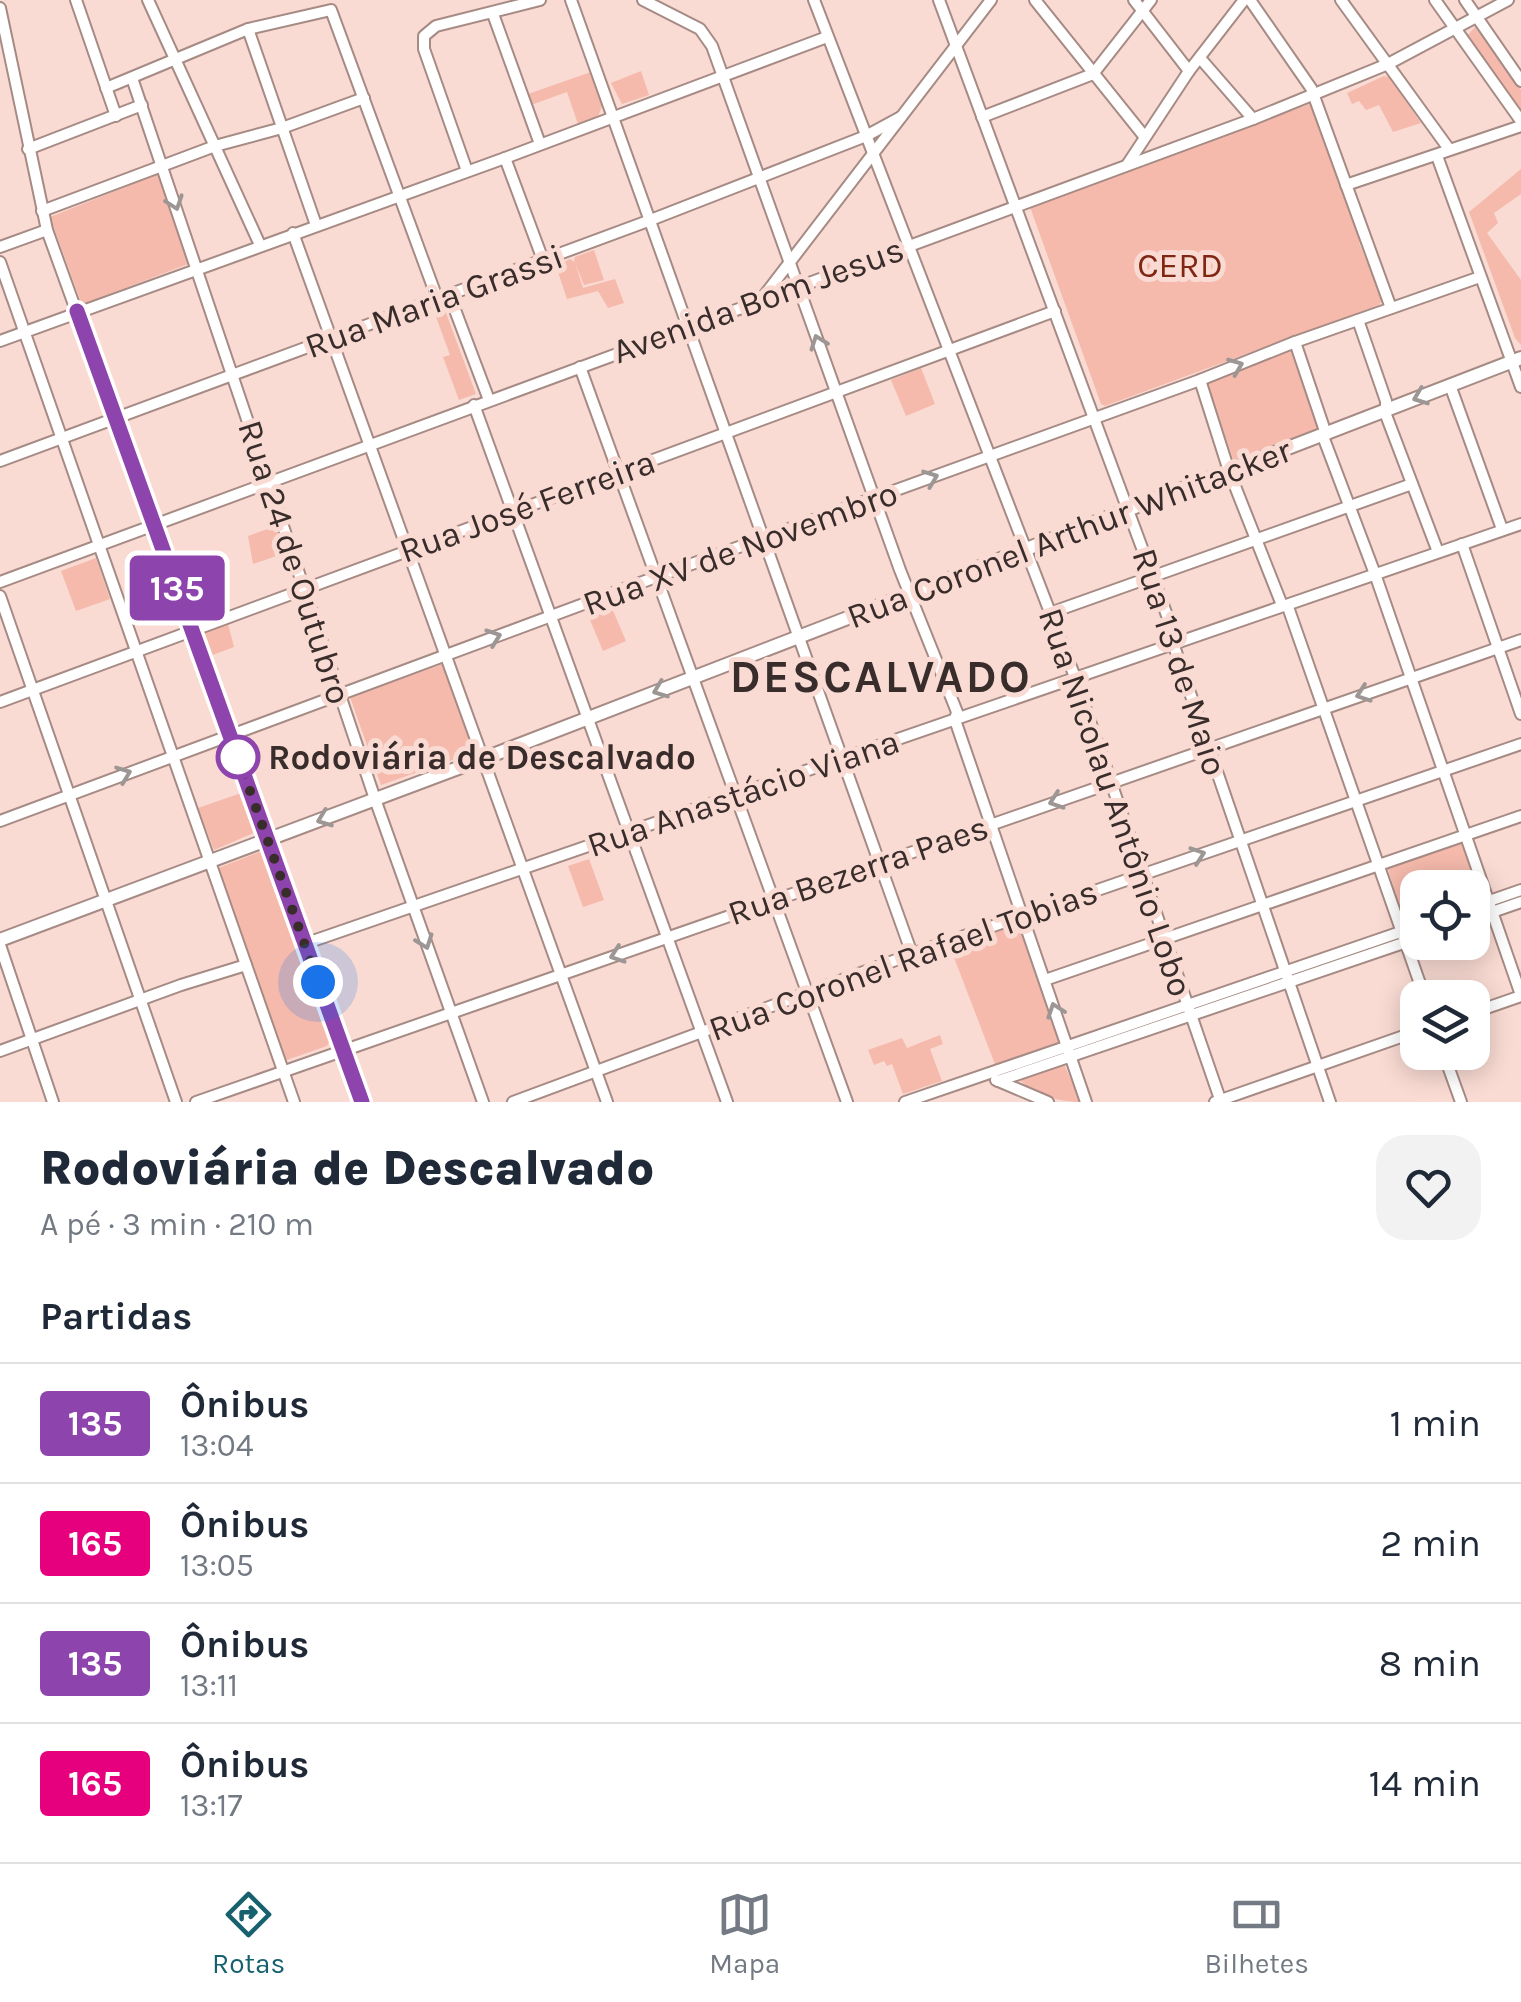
<!DOCTYPE html>
<html lang="pt">
<meta charset="utf-8">
<style>
:root{--surface:#fff;--page:#f2f2f3;--text:#1f2937;--muted:#747a83;--line:#e0e1e3;--accent:#17616f}
body{margin:0;font-family:Karla,sans-serif;background:var(--page);color:var(--text);height:100vh;display:flex;flex-direction:column;font-size:38px;white-space:nowrap}
*{box-sizing:border-box;margin:0}
p{font-size:32px;color:var(--muted)}
.icon{flex:none;width:55px;height:55px;fill:none;stroke:currentColor;stroke-width:2;stroke-linecap:round;stroke-linejoin:round}
.map{position:relative;height:1102px;overflow:hidden}
.drawer{display:flex;flex-direction:column;background:var(--surface);flex:1}
.drawer>*{flex:none}
.badge{padding:0 20px;border-radius:8px;font-size:35px;line-height:65px}
.tools{position:absolute;left:1400px;top:870px;display:grid;gap:20px}
.tools a{display:grid;place-items:center;width:90px;height:90px;border-radius:20px;background:var(--surface);box-shadow:0 5px 25px #0003;font-size:50px}
.you{position:absolute;width:50px;height:50px;margin:-25px;border:8px solid #fff;border-radius:50%;background:#1a73e8;box-shadow:0 0 0 15px #1a73e833}
.map>.badge{position:absolute;translate:-50% -50%;box-shadow:0 0 0 5px #fff}
h2{padding:0 40px;font-size:38px;line-height:90px}
.round{display:grid;place-items:center;flex:none;width:105px;height:105px;border-radius:30px;background:var(--page)}
.overview{display:flex;align-items:center;justify-content:space-between;height:170px;padding:0 40px}
h1{font-size:48px;font-weight:800;line-height:75px}
ul{padding:0;list-style:none}
li{display:flex;align-items:center;gap:30px;height:120px;padding:0 40px;border-top:2px solid var(--line)}
li div{flex:1}
li b{display:block;font-size:38px}
li em{font-style:normal}
li .badge{min-width:110px;font-weight:700;text-align:center}
.dock{display:flex;justify-content:space-around;align-items:center;height:140px;border-top:2px solid var(--line);background:var(--surface);font-size:28px;color:var(--muted)}
.dock a{display:grid;justify-items:center;gap:5px}
.dock .on{color:var(--accent)}
.map>svg:first-child{display:block}
</style>
<div class="map">
<svg width="1521" height="1102" viewBox="0 0 1521 1102">
<rect width="100%" height="100%" fill="#f9dbd3"/>
<g fill="#f5baac">
<path d="M1475,27L1521,90V113L1466,37Z"/>
<path d="M641,71L649,95L622,104L611,83Z"/>
<path d="M591,72L603,103L598,117L578,124L567,92L531,105L528,94Z"/>
<path d="M1384,76L1389,77L1421,123L1393,132L1379,105L1366,110L1359,101L1352,104L1347,93Z"/>
<path d="M1310,104L1313,105L1361,240L1359,243L1383,299L1379,305L1105,406L1101,404L1030,207Z"/>
<path d="M1521,169V194L1494,213L1498,223L1487,233L1521,280V345L1515,338L1469,212Z"/>
<path d="M158,174L189,260L188,264L84,304L81,302L50,217Z"/>
<path d="M594,250L604,280L584,285L575,263L583,288L615,279L624,303L608,308L598,291L567,299L556,266L570,259L574,262L575,257Z"/>
<path d="M442,302L476,394L459,400L443,357L450,355L432,306Z"/>
<path d="M1290,350L1319,426L1317,429L1236,460L1233,459L1207,382Z"/>
<path d="M921,368L935,404L906,416L891,380Z"/>
<path d="M276,526L285,553L253,564L248,536Z"/>
<path d="M96,558L110,599L76,611L61,571Z"/>
<path d="M611,606L626,641L603,651L588,615Z"/>
<path d="M228,624L234,647L210,656L202,634Z"/>
<path d="M446,663L478,751L381,785L350,697Z"/>
<path d="M241,793L256,832L214,850L198,808Z"/>
<path d="M1457,842H1462L1482,896L1473,901L1472,888H1418L1417,921L1409,924L1404,920L1388,869Z"/>
<path d="M262,851L330,1040L327,1046L284,1061L216,869Z"/>
<path d="M589,859L604,900L583,907L568,866Z"/>
<path d="M1014,926H1019L1059,1041L1057,1044L996,1067L950,947Z"/>
<path d="M940,1035L943,1044L930,1049L942,1081L903,1094L892,1064L887,1066L884,1061L874,1065L868,1050L902,1038L907,1048Z"/>
<path d="M1063,1062L1081,1102C1060,1102 1034,1095 1020,1080L1023,1076Z"/>
</g>
<g fill="none" stroke-linecap="round" stroke-linejoin="round">
<g stroke="#a68a84" stroke-width="14">
<g id="minor">
<path d="M76,0L116,116"/>
<path d="M148,0L260,245"/>
<path d="M571,0L912,954"/>
<path d="M643,0L700,29L712,46L900,570L957,712L955,720L1086,1102"/>
<path d="M814,0L1073,672L1221,1102"/>
<path d="M939,0L1175,637L1174,646L1330,1102"/>
<path d="M1035,0L1144,136"/>
<path d="M1134,0L1189,71"/>
<path d="M1250,0L1311,88L1391,308"/>
<path d="M1341,0L1449,149"/>
<path d="M1435,0L1521,121"/>
<path d="M1465,0L1521,81"/>
<path d="M0,8L47,230L362,1102"/>
<path d="M493,14L540,144"/>
<path d="M248,29L316,225"/>
<path d="M1200,58L1253,119"/>
<path d="M132,78L375,799L483,1102"/>
<path d="M106,88L248,29L331,10L437,298"/>
<path d="M982,117L1093,74L1151,0"/>
<path d="M28,149L142,105"/>
<path d="M1437,156L1521,387"/>
<path d="M505,158L543,260"/>
<path d="M1127,165L1189,71L1244,0"/>
<path d="M467,171L424,49V36L436,26L540,0"/>
<path d="M1346,185L1521,126"/>
<path d="M42,211L215,146L282,128L364,98"/>
<path d="M293,233L607,1102"/>
<path d="M0,247L47,230"/>
<path d="M0,262L294,1102"/>
<path d="M449,294L489,400"/>
<path d="M760,301L991,0"/>
<path d="M1358,320L1386,401V415L1438,552"/>
<path d="M0,341L505,158L827,37"/>
<path d="M1295,342L1326,434L1324,439L1375,574L1521,995"/>
<path d="M580,367L847,1102"/>
<path d="M1200,380L1229,471L1282,605L1288,607L1425,998"/>
<path d="M1450,385L1502,529"/>
<path d="M474,405L727,1102"/>
<path d="M0,461L648,221L866,136L901,117"/>
<path d="M1462,544L1521,714"/>
<path d="M0,582L1253,119L1388,64L1508,0"/>
<path d="M0,596L176,1102"/>
<path d="M1050,613L1412,484"/>
<path d="M0,702L1055,311"/>
<path d="M0,821L656,577L1200,380L1295,342L1480,277"/>
<path d="M1472,907L1521,890"/>
<path d="M1472,919L1521,902"/>
<path d="M304,944L1521,524"/>
<path d="M0,945L53,1102"/>
<path d="M1045,980L1521,816"/>
<path d="M1472,1013L1521,996"/>
<path d="M0,1051L181,985L246,965"/>
<path d="M1443,1052L1461,1102"/>
<path d="M996,1080L1048,1102"/>
<path d="M998,1081L1418,938"/>
<path d="M196,1102L1521,640"/>
<path d="M513,1102L912,954L1521,744"/>
<path d="M905,1102L1418,926"/>
<path d="M1215,1102L1418,1031"/>
</g>
</g>
<g stroke="#a68a84" stroke-width="16">
<path id="major" d="M0,940L485,758L1521,358"/>
</g>
<use href="#minor" stroke="#fff" stroke-width="10"/>
<use href="#major" stroke="#fff" stroke-width="12"/>
</g>
<defs><path id="oneway-chevron" d="M-2-3.5L2.5 0L-2 3.5" fill="none" stroke-width="1.6" stroke-linecap="round" stroke-linejoin="round" transform="scale(2.5)"/></defs>
<g stroke="#9c9695">
<use href="#oneway-chevron" transform="translate(175 203) rotate(71)"/>
<use href="#oneway-chevron" transform="translate(818 342) rotate(-110)"/>
<use href="#oneway-chevron" transform="translate(1236 366) rotate(-22)"/>
<use href="#oneway-chevron" transform="translate(1420 397) rotate(159)"/>
<use href="#oneway-chevron" transform="translate(931 478) rotate(-21)"/>
<use href="#oneway-chevron" transform="translate(494 637) rotate(-20)"/>
<use href="#oneway-chevron" transform="translate(660 690) rotate(159)"/>
<use href="#oneway-chevron" transform="translate(1363 694) rotate(161)"/>
<use href="#oneway-chevron" transform="translate(124 774) rotate(-21)"/>
<use href="#oneway-chevron" transform="translate(1056 801) rotate(161)"/>
<use href="#oneway-chevron" transform="translate(324 819) rotate(159)"/>
<use href="#oneway-chevron" transform="translate(1198 855) rotate(-19)"/>
<use href="#oneway-chevron" transform="translate(425 942) rotate(70)"/>
<use href="#oneway-chevron" transform="translate(617 955) rotate(161)"/>
<use href="#oneway-chevron" transform="translate(1055 1010) rotate(-109)"/>
</g>
<g fill="none" stroke-linecap="round" stroke-linejoin="round">
<g stroke="#fff" stroke-width="22">
<path id="line" d="M77,311L362,1102"/>
</g>
<use href="#line" stroke="#8e44ad" stroke-width="15"/>
<path stroke="#392d2b" stroke-width="10" stroke-dasharray="0 18" d="M238,757L318,982"/>
</g>
<circle fill="#fff" stroke="#8e44ad" stroke-width="5" cx="238" cy="757" r="20"/>
<g text-anchor="middle" stroke-width="10" stroke-linejoin="round" paint-order="stroke">
<g font-size="35" fill="#802713" stroke="#f9dbd3">
<text x="1180" y="277">CERD</text>
</g>
<g font-size="35" fill="#392d2b" stroke="#f9dbd3">
<text transform="translate(758 300) rotate(-20)" y="12">Avenida Bom Jesus</text>
<text transform="translate(434 301) rotate(-20)" y="12">Rua Maria Grassi</text>
<text transform="translate(527 506) rotate(-20)" y="12">Rua José Ferreira</text>
<text transform="translate(1069 533) rotate(-21)" y="12">Rua Coronel Arthur Whitacker</text>
<text transform="translate(740 548) rotate(-20)" y="12">Rua XV de Novembro</text>
<text transform="translate(295 562) rotate(72)" y="12">Rua 24 de Outubro</text>
<text transform="translate(1180 662) rotate(72)" y="12">Rua 13 de Maio</text>
<text transform="translate(743 793) rotate(-19)" y="12">Rua Anastácio Viana</text>
<text transform="translate(1116 802) rotate(71)" y="12">Rua Nicolau Antônio Lobo</text>
<text transform="translate(858 870) rotate(-19)" y="12">Rua Bezerra Paes</text>
<text transform="translate(903 960) rotate(-20)" y="12">Rua Coronel Rafael Tobias</text>
</g>
<g font-size="35" font-weight="bold" fill="#392d2b" stroke="#f9dbd3" text-anchor="start">
<text x="268" y="769">Rodoviária de Descalvado</text>
</g>
<g font-size="45" font-weight="bold" letter-spacing="2.5" fill="#392d2b" stroke="#f9dbd3">
<text x="881" y="692">DESCALVADO</text>
</g>
</g>
</svg>
<div class="tools">
<a><svg class="icon" aria-label="locate" viewBox="0 0 24 24"><circle cx="12" cy="12" r="6"/><path d="M12 2v4M12 18v4M2 12h4M18 12h4"/></svg></a>
<a><svg class="icon" aria-label="layers" viewBox="0 0 24 24"><path d="M12 4l9 5-9 5-9-5zM3 14l9 5 9-5"/></svg></a>
</div>
<div class="you" style="left:318px;top:982px"></div>
<b class="badge" style="left:177px;top:588px;background:#8e44ad;color:#fff">135</b>
</div>
<section class="drawer">
<div class="overview"><div><h1>Rodoviária de Descalvado</h1><p>A pé · 3 min · 210 m</p></div><a class="round"><svg class="icon" aria-label="heart" viewBox="0 0 24 24"><path d="M12 20l-8-8c-3-5 5-10 8-4 3-6 11-1 8 4z"/></svg></a></div>
<h2>Partidas</h2>
<ul>
<li><span class="badge" style="background:#8e44ad;color:#fff">135</span><div><b>Ônibus</b><p>13:04</p></div><em>1 min</em></li>
<li><span class="badge" style="background:#e6007e;color:#fff">165</span><div><b>Ônibus</b><p>13:05</p></div><em>2 min</em></li>
<li><span class="badge" style="background:#8e44ad;color:#fff">135</span><div><b>Ônibus</b><p>13:11</p></div><em>8 min</em></li>
<li><span class="badge" style="background:#e6007e;color:#fff">165</span><div><b>Ônibus</b><p>13:17</p></div><em>14 min</em></li>
</ul>
</section>
<nav class="dock">
<a class="on"><svg class="icon" aria-label="directions" viewBox="0 0 24 24"><path d="M12 3l9 9-9 9-9-9zM9 14v-3h6M13 9l2 2-2 2"/></svg>Rotas</a>
<a><svg class="icon" aria-label="map" viewBox="0 0 24 24"><path d="M3 6l6-2 6 2 6-2v14l-6 2-6-2-6 2zM9 4v14M15 6v14"/></svg>Mapa</a>
<a><svg class="icon" aria-label="tickets" viewBox="0 0 24 24"><path d="M3 7h18v10H3zM15 7v10"/></svg>Bilhetes</a>
</nav>
